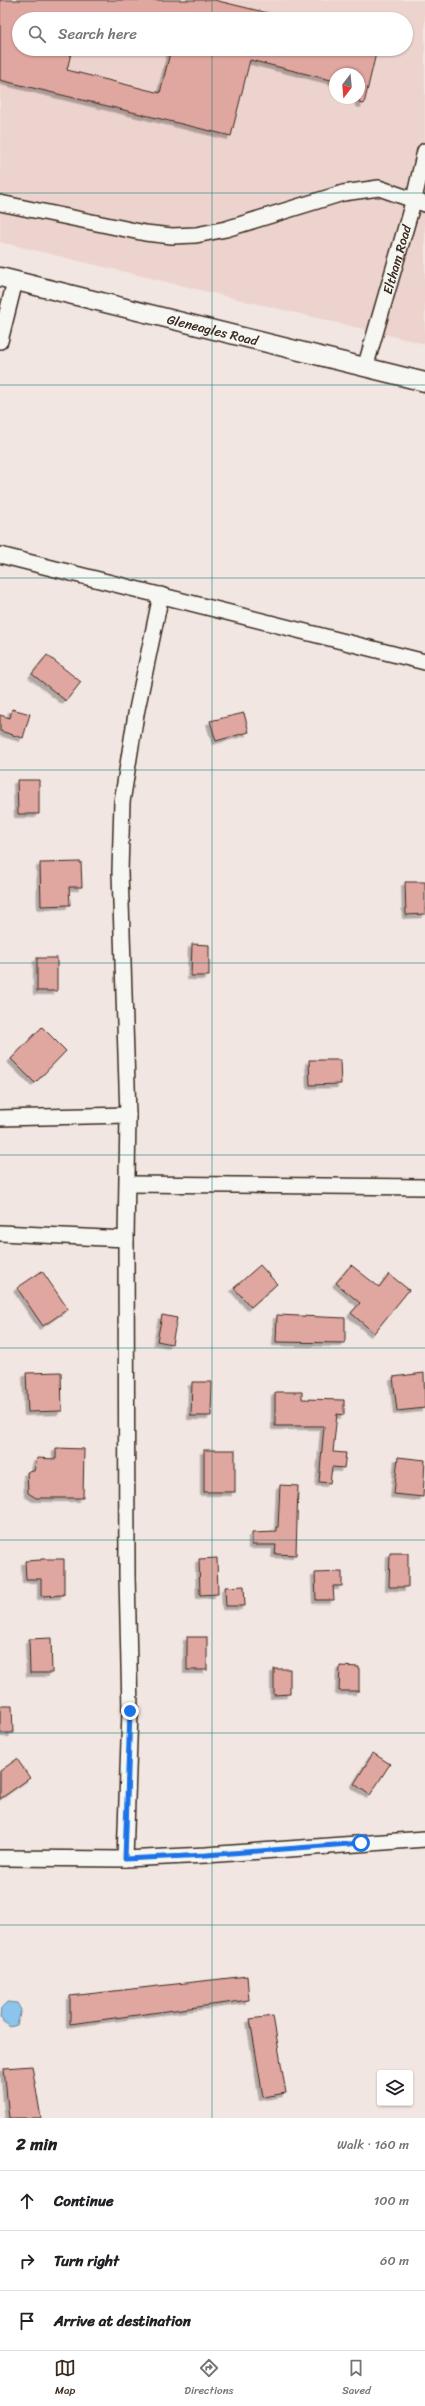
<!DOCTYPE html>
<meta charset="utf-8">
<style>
:root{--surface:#fff;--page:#f2f2f2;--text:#202124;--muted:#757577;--line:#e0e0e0;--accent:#3b2a1e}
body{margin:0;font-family:Sriracha,sans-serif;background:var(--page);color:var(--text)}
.controls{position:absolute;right:12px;bottom:12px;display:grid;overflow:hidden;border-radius:4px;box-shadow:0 1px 3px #0004}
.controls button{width:36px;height:36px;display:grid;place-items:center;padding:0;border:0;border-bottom:1px solid var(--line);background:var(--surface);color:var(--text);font:20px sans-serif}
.compass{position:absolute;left:329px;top:68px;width:36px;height:36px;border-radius:50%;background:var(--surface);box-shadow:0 1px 3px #0004;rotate:196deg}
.stop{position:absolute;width:12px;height:12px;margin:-9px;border:3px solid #1a73e8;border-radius:50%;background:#fff}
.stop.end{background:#1a73e8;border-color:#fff;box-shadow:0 1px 4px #0008}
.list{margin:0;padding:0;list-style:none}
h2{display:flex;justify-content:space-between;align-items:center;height:52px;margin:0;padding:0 16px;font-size:17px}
h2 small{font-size:13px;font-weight:400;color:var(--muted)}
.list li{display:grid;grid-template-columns:26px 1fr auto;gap:12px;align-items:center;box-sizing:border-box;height:60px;padding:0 16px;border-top:1px solid var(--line)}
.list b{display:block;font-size:15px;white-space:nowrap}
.list em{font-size:13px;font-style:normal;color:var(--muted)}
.icon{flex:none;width:22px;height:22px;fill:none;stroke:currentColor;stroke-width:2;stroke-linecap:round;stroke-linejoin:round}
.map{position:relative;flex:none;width:425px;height:2118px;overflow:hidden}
.search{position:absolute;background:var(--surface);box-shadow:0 1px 3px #0004;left:12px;right:12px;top:12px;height:44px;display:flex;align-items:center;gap:10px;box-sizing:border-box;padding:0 14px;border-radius:22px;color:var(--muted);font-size:15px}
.sheet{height:232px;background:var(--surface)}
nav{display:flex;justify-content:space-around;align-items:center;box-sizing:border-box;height:56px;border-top:1px solid var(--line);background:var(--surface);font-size:11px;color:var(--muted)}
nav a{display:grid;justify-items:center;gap:2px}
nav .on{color:var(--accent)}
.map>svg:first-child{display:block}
.built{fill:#edd3ce;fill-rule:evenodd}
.water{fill:#8cc5eb;stroke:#6c8799}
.building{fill:#e0a6a0;stroke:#3b2a1e;filter:url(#shadow)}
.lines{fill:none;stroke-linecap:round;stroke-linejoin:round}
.minor-casing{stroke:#3b2a1e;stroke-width:18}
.tertiary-casing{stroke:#3b2a1e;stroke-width:21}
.minor{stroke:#f6f6f2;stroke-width:15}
.tertiary{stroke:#f6f6f2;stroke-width:18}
.route{stroke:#1a73e8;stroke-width:5}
.grid{fill:none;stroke:#0f766e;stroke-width:1;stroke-opacity:0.55}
.labels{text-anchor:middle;stroke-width:4;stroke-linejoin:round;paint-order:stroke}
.street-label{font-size:13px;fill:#3b2a1e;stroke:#f6f6f2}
</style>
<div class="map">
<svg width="425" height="2118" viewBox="0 0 425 2118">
<defs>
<filter id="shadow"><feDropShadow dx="-3.5" dy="3.5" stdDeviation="0" flood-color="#0004"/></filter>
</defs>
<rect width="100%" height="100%" fill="#f2e6e2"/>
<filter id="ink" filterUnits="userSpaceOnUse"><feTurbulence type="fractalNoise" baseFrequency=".025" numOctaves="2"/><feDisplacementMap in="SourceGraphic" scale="8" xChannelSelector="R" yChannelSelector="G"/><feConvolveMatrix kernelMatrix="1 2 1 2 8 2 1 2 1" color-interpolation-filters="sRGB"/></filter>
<g filter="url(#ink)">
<!-- built -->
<path class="built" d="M0,0H425V344L0,242ZM19,19H406V49H19ZM335,74H359V98H335Z"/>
<!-- water -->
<path class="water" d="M7,2002L17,2003L21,2010L17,2025L10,2027L0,2018L1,2008Z"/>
<!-- building -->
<g class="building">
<path d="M0,0H214L272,14V19H19V49H72L67,70L160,93L171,49H377L364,104L359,103V74H335V81L250,60L231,136L0,80Z"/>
<path d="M47,655L81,682L66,701L32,674Z"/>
<path d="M12,709L30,714L23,738L0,731V715L10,718Z"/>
<path d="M244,713L249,732L216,741L210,721Z"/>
<path d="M17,780H39V814H18Z"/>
<path d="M81,862L82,887H69L70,905L41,906L40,863Z"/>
<path d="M405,882H425V914L406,915Z"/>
<path d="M192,944L209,945V976H191Z"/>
<rect x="37" y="958" width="20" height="33"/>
<path d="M42,1027L66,1051L35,1083L11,1059Z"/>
<path d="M309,1060H340L341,1084L310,1085Z"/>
<path d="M260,1265L277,1284L251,1307L234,1288Z"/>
<path d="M351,1265L379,1287L389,1274L409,1290L374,1333L351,1313L360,1303L336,1283Z"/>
<path d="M42,1271L68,1309L43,1326L17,1288Z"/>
<path d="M162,1315L177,1318L172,1344L157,1341Z"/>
<path d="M277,1315L345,1318V1343L276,1342Z"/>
<path d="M61,1372L62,1411L28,1412L26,1373Z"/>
<path d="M424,1373L425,1408L397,1411L393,1377Z"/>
<path d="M192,1382H212L211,1416H191Z"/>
<path d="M275,1392H302V1399L344,1400V1415L337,1414L333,1452L346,1453L344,1468L332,1467L330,1483L319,1482L324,1426H275Z"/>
<path d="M56,1448L84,1449L83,1498H36L28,1493L27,1472L34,1471L37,1458L56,1459Z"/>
<rect x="204" y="1450" width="31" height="42"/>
<path d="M398,1457L425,1460L423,1497L394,1494Z"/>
<path d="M280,1485L298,1486L296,1555L275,1554L276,1545H252V1533L276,1532V1527H278Z"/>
<path d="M390,1553H408V1587H389Z"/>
<path d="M217,1558L218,1594L200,1595L199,1559Z"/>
<path d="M41,1559H64V1595L41,1596V1579H26L25,1561L41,1560Z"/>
<path d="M342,1572V1586H333L334,1600H316L315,1573Z"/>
<path d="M244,1586L245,1606H226L225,1587Z"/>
<rect x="187" y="1637" width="20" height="33"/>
<path d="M51,1638L52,1673H30L29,1639Z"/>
<path d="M340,1666L359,1667V1691H339Z"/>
<path d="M274,1669H290V1694L274,1695Z"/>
<path d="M0,1706H12L13,1733H0Z"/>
<path d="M373,1753L390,1764L370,1795L354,1784Z"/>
<path d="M17,1759L30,1778L0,1799V1771Z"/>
<path d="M247,1976L249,2000L70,2024V1996Z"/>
<path d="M273,2016L286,2093L263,2097L250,2019Z"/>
<path d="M32,2066L41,2118H9L4,2068Z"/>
</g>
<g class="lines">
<!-- minor casing -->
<g class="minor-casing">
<g id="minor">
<path d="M0,203L145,233L172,236L196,235L226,229L343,193L379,188L425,204"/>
<path d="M0,341L15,281"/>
<path id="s1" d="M365,368L414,199L425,151"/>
<path d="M0,555L425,662"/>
<path d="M0,1118L128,1115"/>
<path d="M128,1184L425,1187"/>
<path d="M0,1233L126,1239"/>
<path d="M0,1858L125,1859L206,1855L425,1839"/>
<path d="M125,1859L130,1711L127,1574L126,1239L128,1115L120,872L122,802L136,714L161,595"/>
</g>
</g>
<!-- tertiary casing -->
<g class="tertiary-casing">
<g id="tertiary">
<path id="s2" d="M0,277L425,382"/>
</g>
</g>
<!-- minor -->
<use href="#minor" class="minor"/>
<!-- tertiary -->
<use href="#tertiary" class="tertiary"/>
</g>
</g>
<g class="lines" filter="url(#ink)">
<!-- route -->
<path class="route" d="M130,1711L125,1859L206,1855L361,1843"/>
</g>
<!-- grid -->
<path class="grid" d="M212,0V19M212,49V2118M0,193H425M0,385H425M0,578H425M0,770H425M0,963H425M0,1155H425M0,1348H425M0,1540H425M0,1733H425M0,1925H425"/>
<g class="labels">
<!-- street labels -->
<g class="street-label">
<text dy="5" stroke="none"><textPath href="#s1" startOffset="113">Eltham Road</textPath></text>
<text dy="5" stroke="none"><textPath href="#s2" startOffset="219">Gleneagles Road</textPath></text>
</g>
</g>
</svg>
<div class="controls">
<button><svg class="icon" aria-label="layers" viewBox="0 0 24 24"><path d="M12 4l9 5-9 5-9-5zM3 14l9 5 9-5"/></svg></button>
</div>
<svg class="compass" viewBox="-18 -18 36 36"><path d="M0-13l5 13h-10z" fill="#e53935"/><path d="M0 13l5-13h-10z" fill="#757577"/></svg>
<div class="stop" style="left:361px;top:1843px"></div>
<div class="stop end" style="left:130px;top:1711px"></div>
<div class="search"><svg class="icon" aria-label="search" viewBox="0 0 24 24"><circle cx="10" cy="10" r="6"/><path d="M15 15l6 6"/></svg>Search here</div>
</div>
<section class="sheet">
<h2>2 min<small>Walk · 160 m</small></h2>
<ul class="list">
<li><svg class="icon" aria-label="ahead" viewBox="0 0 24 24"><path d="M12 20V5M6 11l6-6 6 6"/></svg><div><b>Continue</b></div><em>100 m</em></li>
<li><svg class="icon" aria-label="right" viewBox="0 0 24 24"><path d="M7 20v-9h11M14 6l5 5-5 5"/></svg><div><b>Turn right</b></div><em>60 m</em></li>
<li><svg class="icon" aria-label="arrive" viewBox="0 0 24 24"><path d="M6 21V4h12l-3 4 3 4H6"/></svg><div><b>Arrive at destination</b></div></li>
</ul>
</section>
<nav>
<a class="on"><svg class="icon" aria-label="map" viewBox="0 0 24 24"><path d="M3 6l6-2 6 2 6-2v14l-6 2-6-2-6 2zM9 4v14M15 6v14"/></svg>Map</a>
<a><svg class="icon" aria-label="directions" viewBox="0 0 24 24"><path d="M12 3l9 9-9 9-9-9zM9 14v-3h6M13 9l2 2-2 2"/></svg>Directions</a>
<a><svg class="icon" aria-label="saved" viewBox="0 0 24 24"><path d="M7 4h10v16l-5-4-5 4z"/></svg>Saved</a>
</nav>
